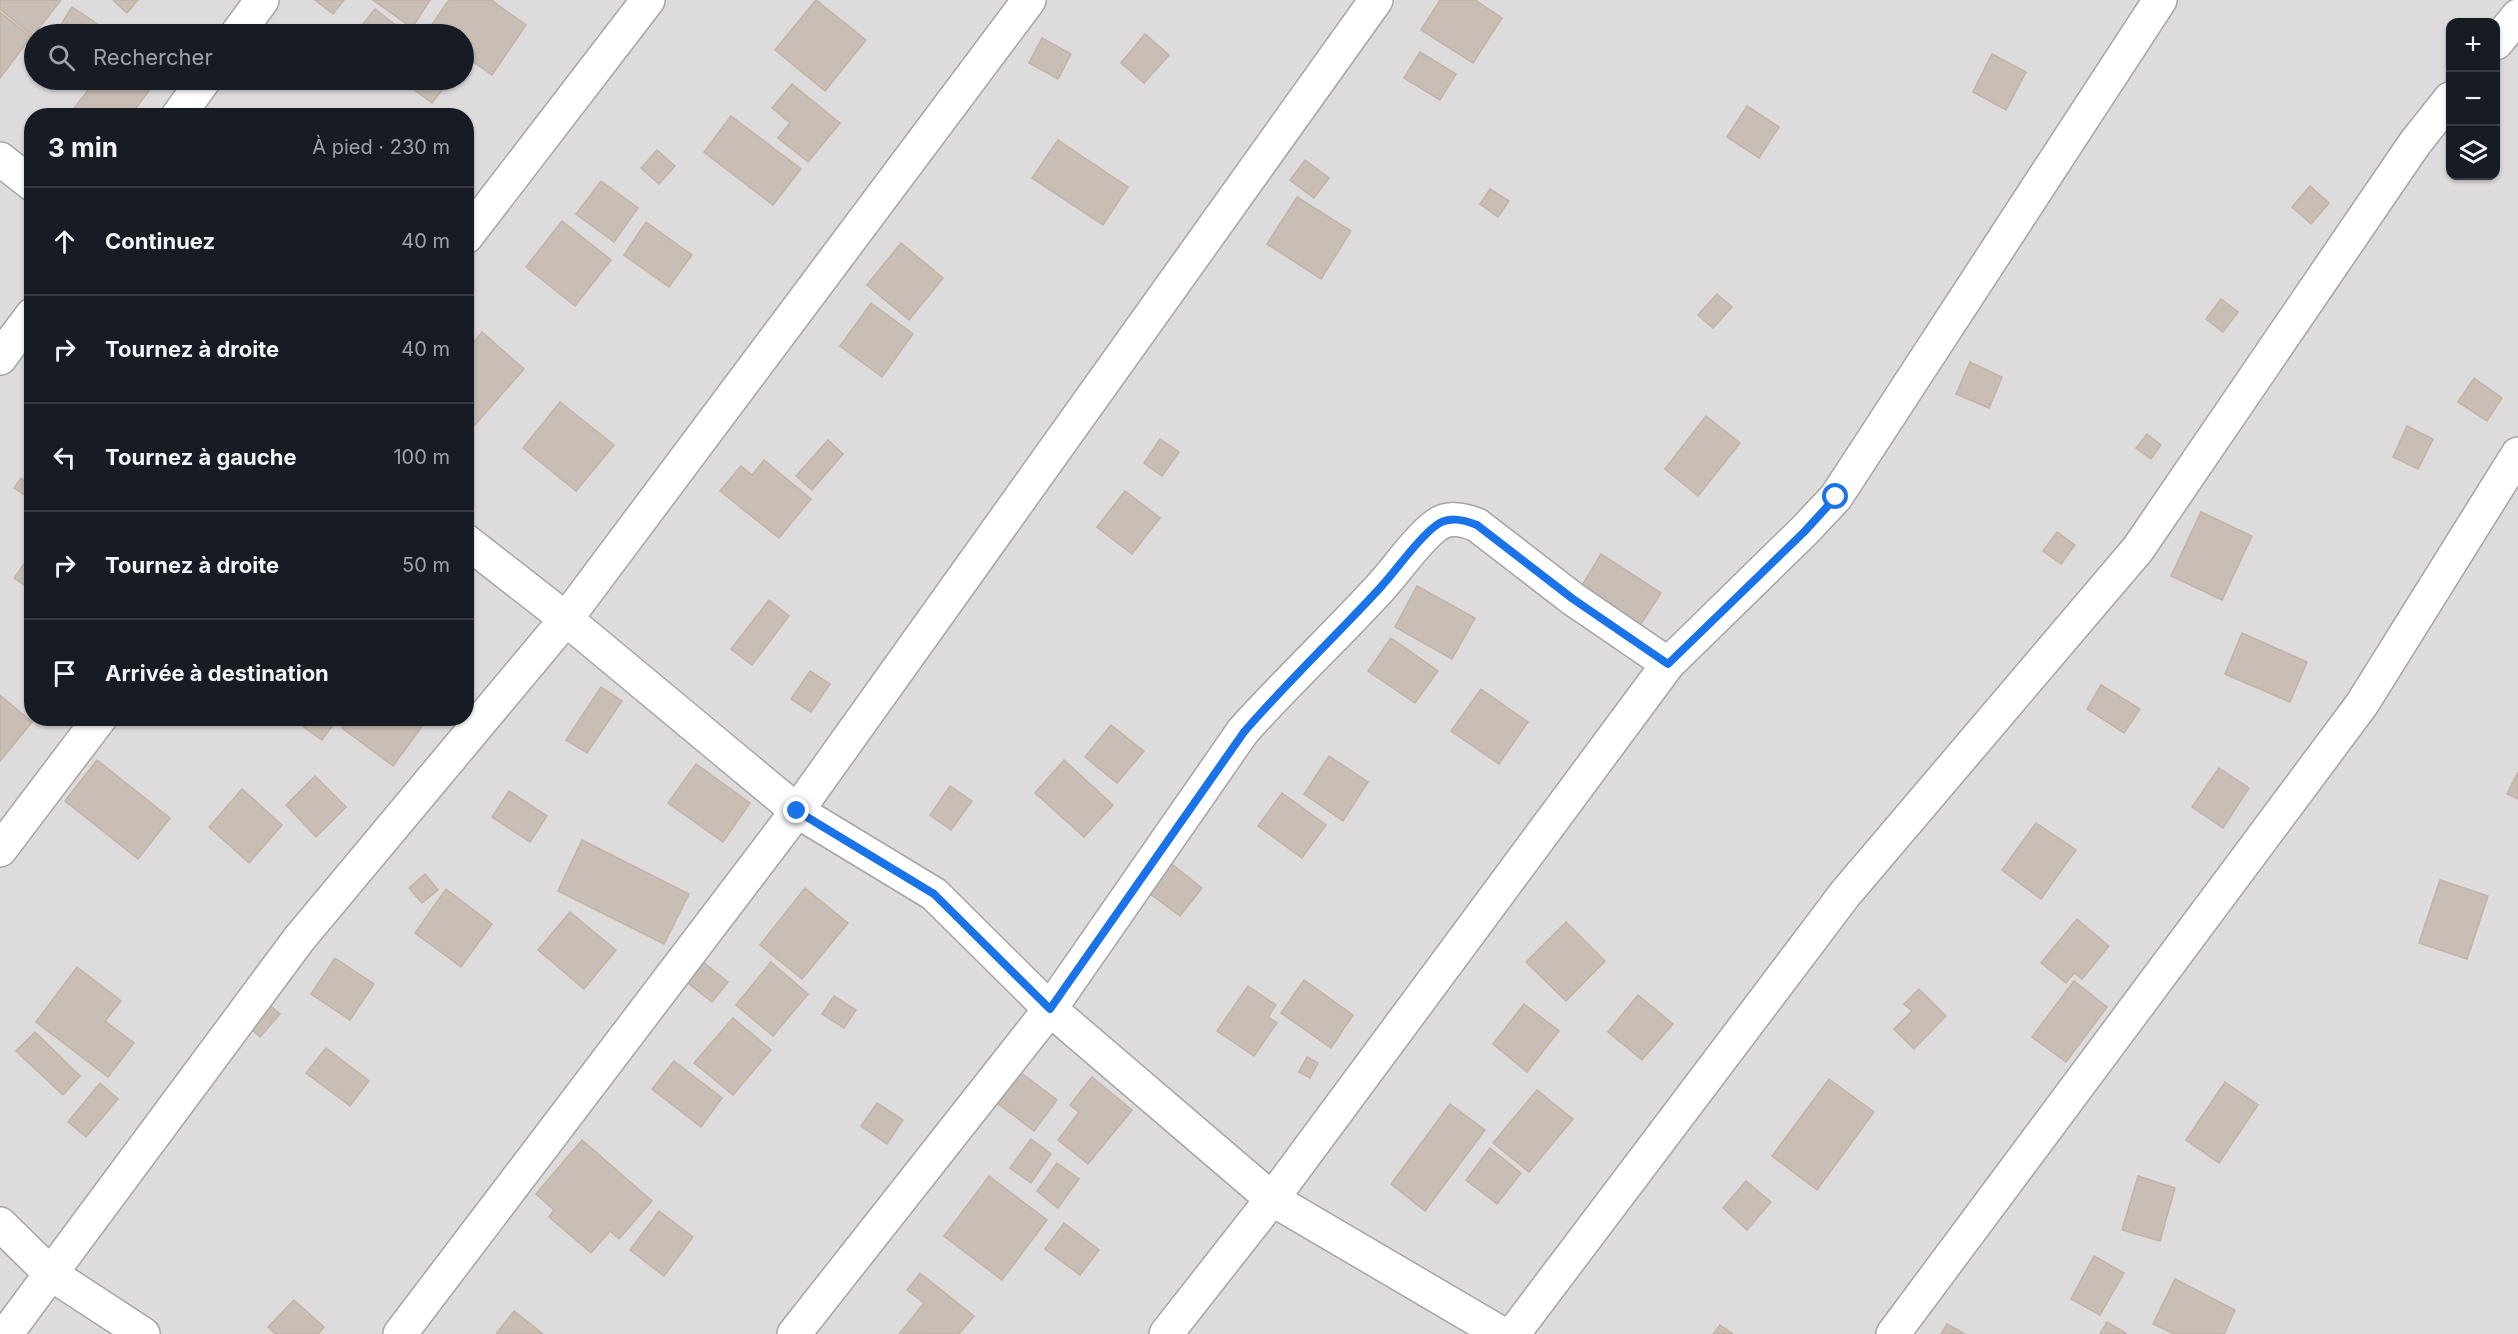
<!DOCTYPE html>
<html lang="fr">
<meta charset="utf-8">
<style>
:root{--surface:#171b24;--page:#242831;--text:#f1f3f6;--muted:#9ea1a6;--line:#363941}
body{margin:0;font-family:Inter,sans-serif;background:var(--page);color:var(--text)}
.controls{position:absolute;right:18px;top:18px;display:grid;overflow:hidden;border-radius:12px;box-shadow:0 2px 4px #0004}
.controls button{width:54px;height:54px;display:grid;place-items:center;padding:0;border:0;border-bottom:2px solid var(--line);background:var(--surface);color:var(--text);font:30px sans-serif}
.stop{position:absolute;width:18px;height:18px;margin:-14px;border:4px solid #1a73e8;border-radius:50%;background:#fff}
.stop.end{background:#1a73e8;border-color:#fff;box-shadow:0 2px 6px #0008}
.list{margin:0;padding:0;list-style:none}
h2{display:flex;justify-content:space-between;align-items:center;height:78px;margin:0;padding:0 24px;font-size:26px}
h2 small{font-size:20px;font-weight:400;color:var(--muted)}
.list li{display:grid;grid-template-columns:39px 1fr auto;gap:18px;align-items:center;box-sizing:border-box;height:108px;padding:0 24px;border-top:2px solid var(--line)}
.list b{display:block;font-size:22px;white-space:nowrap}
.list em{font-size:20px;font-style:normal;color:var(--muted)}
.icon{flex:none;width:33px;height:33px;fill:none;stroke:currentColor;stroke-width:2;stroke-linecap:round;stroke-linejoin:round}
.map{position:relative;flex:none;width:2518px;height:1334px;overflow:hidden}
.search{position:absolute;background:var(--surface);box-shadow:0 2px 4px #0004;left:24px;top:24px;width:450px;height:66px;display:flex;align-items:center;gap:15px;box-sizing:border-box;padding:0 21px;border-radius:33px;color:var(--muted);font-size:22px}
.panel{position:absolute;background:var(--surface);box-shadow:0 2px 4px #0004;left:24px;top:108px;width:450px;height:618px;border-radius:24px}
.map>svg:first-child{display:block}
.residential{fill:#dddbdb;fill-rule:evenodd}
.building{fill:#c9beb6;stroke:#c3b3a4;stroke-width:1.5}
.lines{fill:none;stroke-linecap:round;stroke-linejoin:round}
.minor-casing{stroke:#a5a5a5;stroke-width:36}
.minor{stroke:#fff;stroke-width:33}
.route{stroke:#1a73e8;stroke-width:8}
</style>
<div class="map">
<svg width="2518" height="1334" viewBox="0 0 2518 1334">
<rect width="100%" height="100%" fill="#f0ece4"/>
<!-- residential -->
<path class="residential" d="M0,0H2518V1334H0ZM2450,22H2496V176H2450ZM34,34H464V80H34ZM32,116H466V718H32Z"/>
<!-- building -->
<g class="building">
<path d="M0,0H61L33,36L0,9Z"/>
<path d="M113,0H138L127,13Z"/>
<path d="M315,0H344L333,14Z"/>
<path d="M373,0H430L412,28Z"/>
<path d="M449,0H491L526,25L492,75L464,55V34H435L428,30Z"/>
<path d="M816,0L866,40L825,91L775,50Z"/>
<path d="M1440,0H1475L1502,18L1473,63L1421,30Z"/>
<path d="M72,7L108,31L105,34H66L58,29Z"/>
<path d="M375,9L407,34H355Z"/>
<path d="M0,12L31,37L0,78Z"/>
<path d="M1145,34L1169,55L1144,83L1121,63Z"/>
<path d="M1042,38L1071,54L1058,79L1029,63Z"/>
<path d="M1420,52L1456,74L1440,100L1404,78Z"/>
<path d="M1992,54L2026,72L2006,110L1973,92Z"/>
<path d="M96,80H157L130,116H68Z"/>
<path d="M401,80H450L432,103Z"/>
<path d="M792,84L840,123L808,162L778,138L790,123L772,108Z"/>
<path d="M1747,106L1779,127L1759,158L1727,137Z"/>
<path d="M731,116L801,169L773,205L704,152Z"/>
<path d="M1058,140L1128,187L1103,225L1032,178Z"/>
<path d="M657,150L675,166L659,184L641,168Z"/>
<path d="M1305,160L1329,178L1314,198L1290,180Z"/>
<path d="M601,181L638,208L614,242L576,214Z"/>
<path d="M2310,186L2329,203L2311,224L2292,207Z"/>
<path d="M1490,189L1509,201L1498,217L1480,204Z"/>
<path d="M1297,197L1351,231L1321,279L1267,244Z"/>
<path d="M562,221L611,260L575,306L526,267Z"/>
<path d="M646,222L692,255L669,287L624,255Z"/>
<path d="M901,243L943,278L909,320L867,285Z"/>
<path d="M1717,294L1732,307L1713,328L1698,315Z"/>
<path d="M2221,299L2238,312L2223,332L2206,319Z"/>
<path d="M871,303L913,334L882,377L840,346Z"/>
<path d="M482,332L524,369L466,435V333L475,341Z"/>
<path d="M1970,362L2002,377L1989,408L1956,394Z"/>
<path d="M2474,378L2502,398L2487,421L2458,402Z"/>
<path d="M560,402L614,445L576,491L523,448Z"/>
<path d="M1706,416L1740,443L1698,496L1665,469Z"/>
<path d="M2407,426L2433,439L2418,469L2393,457Z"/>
<path d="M2147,434L2161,445L2151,459L2136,448Z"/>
<path d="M1160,439L1179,452L1162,476L1144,463Z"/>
<path d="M828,440L843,454L812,490L796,476Z"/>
<path d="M764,460L811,499L779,538L720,491L741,466L752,475Z"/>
<path d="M21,478L28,484L32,479V500L14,488Z"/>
<path d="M1125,491L1160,518L1132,554L1097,527Z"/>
<path d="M2201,512L2252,536L2222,600L2171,576Z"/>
<path d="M2057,532L2075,545L2061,564L2043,551Z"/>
<path d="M32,553V590L14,578Z"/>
<path d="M1601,554L1661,593L1637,630L1578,592Z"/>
<path d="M1417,586L1475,618L1452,659L1395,627Z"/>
<path d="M769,600L789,616L752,665L731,649Z"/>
<path d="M2242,633L2307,662L2290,702L2225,674Z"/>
<path d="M1391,638L1438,671L1415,703L1368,671Z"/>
<path d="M810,671L830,684L811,712L791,699Z"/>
<path d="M2101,685L2140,709L2124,733L2087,709Z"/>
<path d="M601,687L622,701L587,753L566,740Z"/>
<path d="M1481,689L1528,722L1499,764L1451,731Z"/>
<path d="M0,695L32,722L0,761Z"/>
<path d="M300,718H338L322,740L297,722Z"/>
<path d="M349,718H414L423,725L393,766L342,728Z"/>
<path d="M1111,725L1144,751L1117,783L1085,757Z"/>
<path d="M1329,756L1368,782L1343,821L1304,794Z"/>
<path d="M97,760L170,818L138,859L65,801Z"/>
<path d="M1064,760L1113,805L1084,837L1035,793Z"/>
<path d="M696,764L750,803L723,842L668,803Z"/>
<path d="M2219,768L2249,788L2223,828L2192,807Z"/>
<path d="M2518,772V799L2507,794Z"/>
<path d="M315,776L346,807L316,837L286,805Z"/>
<path d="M950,786L972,801L951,830L930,815Z"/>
<path d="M242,789L282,825L249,863L209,827Z"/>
<path d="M509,791L547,816L530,842L492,817Z"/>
<path d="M1282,793L1326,825L1302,858L1258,826Z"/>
<path d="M2036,823L2076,850L2041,899L2002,870Z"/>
<path d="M582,840L689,894L664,944L558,891Z"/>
<path d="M1168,861L1202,888L1180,916L1145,890Z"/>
<path d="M425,874L438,890L422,903L409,888Z"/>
<path d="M2440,880L2488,896L2467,959L2419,943Z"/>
<path d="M805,888L848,923L802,979L760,945Z"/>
<path d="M446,889L492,924L461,967L415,933Z"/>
<path d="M570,912L616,950L584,989L538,950Z"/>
<path d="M2077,919L2109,946L2082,979L2074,973L2066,983L2041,963Z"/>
<path d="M1566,922L1605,961L1566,1001L1526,962Z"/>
<path d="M335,958L374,984L350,1020L311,994Z"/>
<path d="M703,962L728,982L712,1002L688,983Z"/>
<path d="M771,962L808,994L773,1036L736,1005Z"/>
<path d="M77,967L121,1001L105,1021L134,1043L108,1077L36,1022Z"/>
<path d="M1304,980L1353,1015L1331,1048L1281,1013Z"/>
<path d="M2074,981L2107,1007L2066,1062L2032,1037Z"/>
<path d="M1248,986L1276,1005L1268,1017L1277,1023L1254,1056L1217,1031Z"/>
<path d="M1919,989L1946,1016L1914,1049L1894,1029L1912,1011L1904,1004Z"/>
<path d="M1638,995L1673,1024L1642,1060L1608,1032Z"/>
<path d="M834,996L856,1010L844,1028L822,1014Z"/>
<path d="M264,1000L280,1014L260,1037L244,1022Z"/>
<path d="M1524,1004L1559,1031L1527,1072L1493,1044Z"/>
<path d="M733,1018L771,1050L733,1095L694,1063Z"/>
<path d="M35,1032L80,1076L63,1095L16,1051Z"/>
<path d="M326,1048L369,1081L350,1106L306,1073Z"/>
<path d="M1307,1057L1318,1063L1310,1078L1299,1072Z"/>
<path d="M674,1061L722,1098L701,1127L652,1089Z"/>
<path d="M1020,1072L1057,1100L1034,1131L997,1103Z"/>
<path d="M1092,1077L1132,1110L1088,1164L1058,1140L1079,1112L1070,1105Z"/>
<path d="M1829,1079L1874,1112L1817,1190L1772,1156Z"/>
<path d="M2225,1082L2258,1105L2219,1163L2186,1140Z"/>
<path d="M100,1083L118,1099L86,1137L68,1122Z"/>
<path d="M1537,1090L1573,1119L1529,1172L1493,1143Z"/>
<path d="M877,1103L903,1120L887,1144L861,1126Z"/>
<path d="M1450,1104L1485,1130L1425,1211L1391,1184Z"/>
<path d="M1031,1139L1051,1154L1031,1183L1010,1168Z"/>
<path d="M582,1140L652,1201L619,1239L610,1231L591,1253L549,1217L554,1210L536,1194Z"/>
<path d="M1490,1148L1521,1173L1497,1204L1466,1180Z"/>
<path d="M1057,1163L1079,1179L1058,1208L1037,1191Z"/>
<path d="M989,1176L1047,1220L1002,1280L944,1236Z"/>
<path d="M2138,1176L2175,1188L2160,1241L2122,1230Z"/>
<path d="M1746,1181L1771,1202L1747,1230L1723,1208Z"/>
<path d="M659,1211L693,1237L664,1276L630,1250Z"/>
<path d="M1064,1223L1099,1250L1080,1275L1045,1249Z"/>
<path d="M2094,1256L2124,1273L2100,1315L2071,1299Z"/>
<path d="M920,1273L974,1316L959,1334L900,1333L924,1303L907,1290Z"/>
<path d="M2175,1279L2235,1310L2224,1334H2174L2153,1324Z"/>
<path d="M294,1300L324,1327L318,1334H275L268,1327Z"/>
<path d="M514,1311L543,1334H496Z"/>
<path d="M2107,1322L2127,1334H2100Z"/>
<path d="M1947,1324L1965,1334H1941Z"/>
<path d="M1720,1325L1733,1334H1713Z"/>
</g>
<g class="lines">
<!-- minor casing -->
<g class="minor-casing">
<g id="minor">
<path d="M237,34L262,0"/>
<path d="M2496,43L2518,16"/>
<path d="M178,116L204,80"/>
<path d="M0,159L32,184"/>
<path d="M466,237L648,0"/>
<path d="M0,358L32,315"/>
<path d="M466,541L566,619L797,811L934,894L1050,1009L1272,1199L1502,1334"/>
<path d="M0,850L100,718"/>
<path d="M0,1224L51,1274L143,1334"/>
<path d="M6,1334L299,939L566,619L1029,0"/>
<path d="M400,1334L797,811L1376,0"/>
<path d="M794,1334L1050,1009L1243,731C1287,682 1335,637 1379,589C1397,570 1414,543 1434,527C1447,516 1462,519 1477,525L1573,599L1668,664"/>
<path d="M1166,1334L1272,1199L1668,664L1805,530L1836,497L2160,0"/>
<path d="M1513,1334L1845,894L2138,549L2415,143L2450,99"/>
<path d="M1893,1334L2362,704L2518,454"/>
</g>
</g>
<!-- minor -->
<use href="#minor" class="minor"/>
</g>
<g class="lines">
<!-- route -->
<path class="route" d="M797,811L934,894L1050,1009L1244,732C1287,682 1335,637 1379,589C1397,570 1414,543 1434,527C1447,516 1462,519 1477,525L1573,599L1668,664L1805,531L1836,497"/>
</g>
</svg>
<div class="controls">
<button>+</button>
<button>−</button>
<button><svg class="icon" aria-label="layers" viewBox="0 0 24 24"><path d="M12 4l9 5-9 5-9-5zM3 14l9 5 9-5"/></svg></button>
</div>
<div class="stop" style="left:1836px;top:497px"></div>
<div class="stop end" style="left:797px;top:811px"></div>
<div class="search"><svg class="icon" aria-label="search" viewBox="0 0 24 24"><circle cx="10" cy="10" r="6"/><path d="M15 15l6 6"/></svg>Rechercher</div>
<section class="panel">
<h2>3 min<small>À pied · 230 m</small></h2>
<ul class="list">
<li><svg class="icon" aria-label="ahead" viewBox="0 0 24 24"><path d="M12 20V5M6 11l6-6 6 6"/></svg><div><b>Continuez</b></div><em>40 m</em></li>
<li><svg class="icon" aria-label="right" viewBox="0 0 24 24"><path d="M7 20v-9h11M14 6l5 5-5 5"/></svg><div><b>Tournez à droite</b></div><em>40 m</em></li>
<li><svg class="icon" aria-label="left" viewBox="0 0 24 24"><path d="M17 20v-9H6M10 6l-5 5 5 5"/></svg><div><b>Tournez à gauche</b></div><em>100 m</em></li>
<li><svg class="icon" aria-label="right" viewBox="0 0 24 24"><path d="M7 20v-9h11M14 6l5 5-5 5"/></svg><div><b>Tournez à droite</b></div><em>50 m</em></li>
<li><svg class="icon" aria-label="arrive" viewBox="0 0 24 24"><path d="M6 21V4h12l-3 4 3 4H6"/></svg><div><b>Arrivée à destination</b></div></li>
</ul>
</section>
</div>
